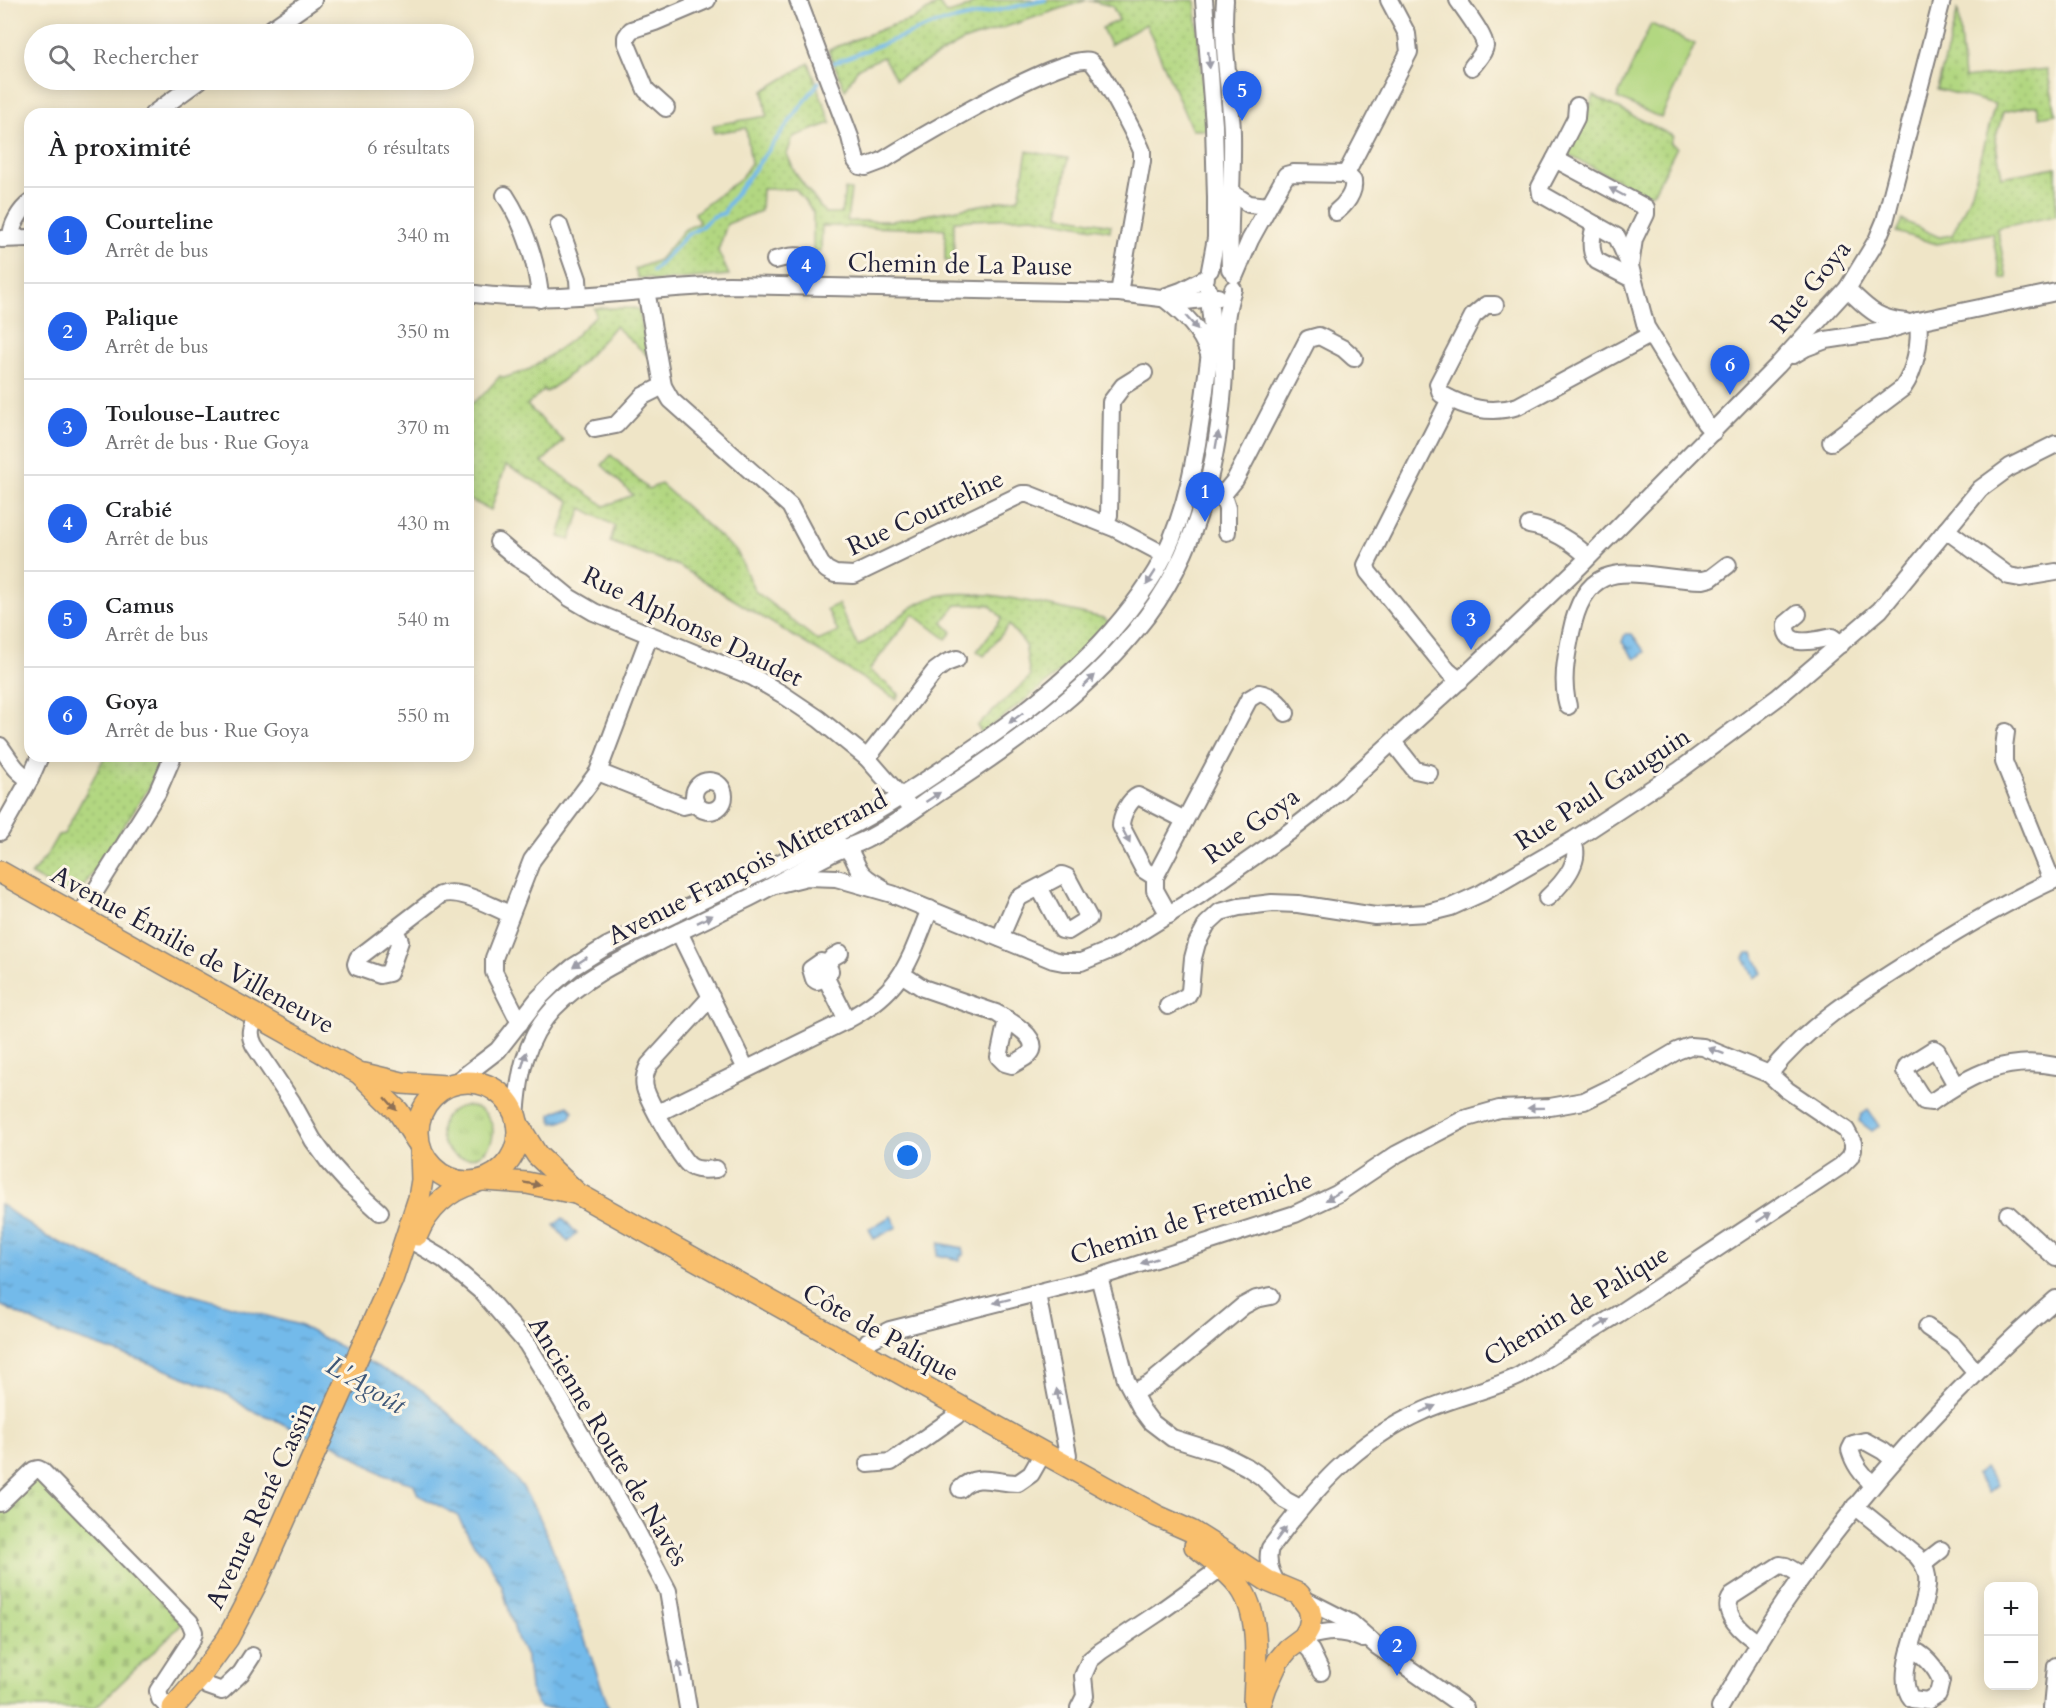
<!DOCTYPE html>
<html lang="fr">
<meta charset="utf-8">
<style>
:root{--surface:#fff;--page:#f2f2f2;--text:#202124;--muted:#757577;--line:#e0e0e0;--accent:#2563eb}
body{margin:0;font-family:Cardo,serif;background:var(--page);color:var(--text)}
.controls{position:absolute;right:18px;bottom:18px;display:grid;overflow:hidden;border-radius:12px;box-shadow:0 3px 15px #0003}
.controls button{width:54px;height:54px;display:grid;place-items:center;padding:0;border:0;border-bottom:2px solid var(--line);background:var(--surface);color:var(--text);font:30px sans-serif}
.you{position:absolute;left:908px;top:1156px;width:21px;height:21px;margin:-15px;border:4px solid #fff;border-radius:50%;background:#1a73e8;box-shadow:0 0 0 9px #1a73e833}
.badge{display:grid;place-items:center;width:39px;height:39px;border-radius:50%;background:var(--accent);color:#fff;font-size:20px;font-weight:700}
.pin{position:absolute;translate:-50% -50px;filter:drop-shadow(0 2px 3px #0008)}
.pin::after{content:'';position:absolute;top:32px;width:21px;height:18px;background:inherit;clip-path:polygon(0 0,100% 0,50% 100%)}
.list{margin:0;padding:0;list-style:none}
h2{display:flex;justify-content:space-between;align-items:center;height:78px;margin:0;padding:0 24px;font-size:26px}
h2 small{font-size:20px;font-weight:400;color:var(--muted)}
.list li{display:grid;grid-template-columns:39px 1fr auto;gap:18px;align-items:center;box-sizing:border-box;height:96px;padding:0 24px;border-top:2px solid var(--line)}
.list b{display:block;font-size:22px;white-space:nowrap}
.list p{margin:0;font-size:20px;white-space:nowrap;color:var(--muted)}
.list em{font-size:20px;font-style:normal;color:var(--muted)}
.icon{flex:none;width:33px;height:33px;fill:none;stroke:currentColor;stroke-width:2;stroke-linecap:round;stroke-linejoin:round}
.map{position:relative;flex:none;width:2056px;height:1708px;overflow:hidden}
.search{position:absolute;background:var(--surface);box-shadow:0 3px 15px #0003;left:24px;top:24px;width:450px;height:66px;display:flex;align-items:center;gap:15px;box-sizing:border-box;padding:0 21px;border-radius:33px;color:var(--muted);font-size:22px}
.panel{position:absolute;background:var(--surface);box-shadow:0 3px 15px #0003;left:24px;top:108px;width:450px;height:654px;border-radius:18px}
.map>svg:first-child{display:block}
.grass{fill:url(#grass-tufts);stroke:#6a7c5e;stroke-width:1.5}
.cemetery{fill:url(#cemetery-stones);stroke:#6a7c5e;stroke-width:1.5}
.park{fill:url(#park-dots);stroke:#6a7c5e;stroke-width:1.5}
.pitch{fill:#b2d781;stroke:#6a7c5e;stroke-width:1.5}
.water{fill:url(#water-ripples);stroke:#4a6e92;stroke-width:1.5}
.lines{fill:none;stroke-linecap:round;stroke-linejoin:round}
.stream{stroke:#73baea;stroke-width:4}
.minor-casing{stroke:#888481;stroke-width:20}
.major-casing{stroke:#888481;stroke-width:24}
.minor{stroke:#fff;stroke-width:16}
.major{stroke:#f9bf6d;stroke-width:21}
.oneway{fill:#9c9ca7}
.oneway2{fill:#8e7054}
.labels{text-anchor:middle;stroke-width:6;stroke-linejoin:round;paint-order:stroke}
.street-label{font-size:26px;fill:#22223b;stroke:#fcf5e5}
.water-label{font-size:27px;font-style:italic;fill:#3e5778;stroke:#fcf5e5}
</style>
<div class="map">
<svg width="2056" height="1708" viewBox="0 0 2056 1708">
<defs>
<pattern id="grass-tufts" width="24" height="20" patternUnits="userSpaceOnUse" patternTransform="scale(1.5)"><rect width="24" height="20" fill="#b2d781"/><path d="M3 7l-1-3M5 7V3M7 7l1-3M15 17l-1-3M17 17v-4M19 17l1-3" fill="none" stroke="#99b870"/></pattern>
<pattern id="cemetery-stones" width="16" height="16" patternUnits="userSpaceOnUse" patternTransform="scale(1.5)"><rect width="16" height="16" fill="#b2d781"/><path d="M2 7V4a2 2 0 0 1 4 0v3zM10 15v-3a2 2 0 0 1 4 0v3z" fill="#99b870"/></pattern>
<pattern id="park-dots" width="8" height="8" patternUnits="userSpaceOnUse" patternTransform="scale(1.5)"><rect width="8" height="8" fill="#b2d781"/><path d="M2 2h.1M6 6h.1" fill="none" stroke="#99b870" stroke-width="1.8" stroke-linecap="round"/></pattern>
<pattern id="water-ripples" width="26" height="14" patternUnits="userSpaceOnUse" patternTransform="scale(1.5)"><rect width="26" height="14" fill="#73baea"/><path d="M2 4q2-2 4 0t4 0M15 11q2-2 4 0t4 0" fill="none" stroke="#5e97bf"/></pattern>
</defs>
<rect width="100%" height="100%" fill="#fcf5e5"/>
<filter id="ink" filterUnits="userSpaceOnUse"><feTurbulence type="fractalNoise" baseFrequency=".0167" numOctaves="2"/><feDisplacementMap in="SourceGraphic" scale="12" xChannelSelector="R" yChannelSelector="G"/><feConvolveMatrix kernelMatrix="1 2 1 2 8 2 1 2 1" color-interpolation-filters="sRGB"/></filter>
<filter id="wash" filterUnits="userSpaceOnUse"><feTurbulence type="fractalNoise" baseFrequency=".008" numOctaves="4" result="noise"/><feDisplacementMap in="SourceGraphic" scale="24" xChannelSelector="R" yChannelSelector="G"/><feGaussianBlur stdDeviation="1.35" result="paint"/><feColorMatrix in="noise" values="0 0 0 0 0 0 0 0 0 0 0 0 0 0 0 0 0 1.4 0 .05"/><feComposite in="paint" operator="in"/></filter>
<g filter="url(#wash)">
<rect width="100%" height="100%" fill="#efe5c7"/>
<!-- grass -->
<circle class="grass" cx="467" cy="1132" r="26"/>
<!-- cemetery -->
<path class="cemetery" d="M38,1474L183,1623L95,1708H0V1512Z"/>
<!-- park -->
<g class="park">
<path d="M978,0H1195L1207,130H1192L1146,24L1110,45L1102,28L1119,20L1112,6L1087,0L963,41L896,79L883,57L858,68L845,90L828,50L890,26L914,19L939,3L946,14L962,10Z"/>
<path d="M1958,9L1964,78L2047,69L2056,114L2040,117L2037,105L2003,112L1995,140L2002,177L2056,167V216L1997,228L2007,278L2001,279L1992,233L1937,244L1896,232L1902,220L1939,237L1952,235L1972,192L1995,104L1937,89Z"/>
<path d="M809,63L831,123L793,137L787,154L795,173L825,213H841L845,189L851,190L847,221H892L1019,198L1027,151L1068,158L1059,215L1111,225L1110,231L1033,217L954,221V261H945V229L822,226L821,251H813V212L796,189H762L761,211L727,224L718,251L729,275L653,281L650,278H638L635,269L659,260L685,229L699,223L695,213L740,179L751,163L746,128L714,133L713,125L767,116L763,91Z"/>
<path d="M1594,96L1673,136L1670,143L1677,147L1654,192L1650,194H1645L1570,156L1567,152Z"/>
<path d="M594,308H635L639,310L648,356L615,326C594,350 574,375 546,392L544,390L527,405L564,441L542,462L605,506L633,495L602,465L611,455L648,489L661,484L737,552L755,591L818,641L838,632L827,609L838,604L858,646C885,633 902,608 931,598C972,583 1060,609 1104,618L1110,623C1069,667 1030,697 982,733L977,726L1030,677L1025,644L1009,625L984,656L977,651L1002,618L990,605H956L942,622L952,632L946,639L913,614L869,670L899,694L896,699L679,566L610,542L615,526L582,508L570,540L559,537L570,501L506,465L491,510L468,499V406L484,394L500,376L504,378L530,369L571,340L596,315Z"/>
<path d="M105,756H162L150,786L82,889L68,895L31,875L46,856L58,835L64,834Z"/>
</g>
<!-- pitch -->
<path class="pitch" d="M1651,24L1695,44L1661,118L1617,98Z"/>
<!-- water -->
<g class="water">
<path d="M1625,634H1632L1645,652L1635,659L1622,642Z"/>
<path d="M1747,953H1753L1763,973L1754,978L1744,958Z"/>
<path d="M568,1106L573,1111L571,1117L561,1122L553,1123L551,1118V1114Z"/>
<path d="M1868,1110L1879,1126L1872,1131L1859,1121L1861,1115Z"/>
<path d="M0,1204L47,1237L157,1285L299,1325L424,1391L484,1446L522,1486L540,1518L557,1559L609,1708H540L530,1689L527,1659L517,1638L502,1586L486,1558L473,1543L457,1515L418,1495L414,1484L384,1475L336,1445L304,1435L272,1418L249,1410L229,1395L149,1363L55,1332L0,1305Z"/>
<path d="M891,1216L897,1227L874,1239L869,1229Z"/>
<path d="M563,1218L577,1234L568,1242L554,1225Z"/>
<path d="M939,1243L962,1248L964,1255L960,1257V1260L937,1255Z"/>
<path d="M1985,1468L1998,1485L1989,1492L1976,1475Z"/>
</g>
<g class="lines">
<!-- stream -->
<g class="stream">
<path d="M833,63L935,24L1045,0"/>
<path d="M653,271L687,235L701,227L712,217L724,213L727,206L819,82"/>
</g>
</g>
</g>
<g filter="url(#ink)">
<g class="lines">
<!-- minor casing -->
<g class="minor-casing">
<g id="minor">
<path d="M798,0L850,137L856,161L860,166L866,167L882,161C910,143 1065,51 1090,61C1099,64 1137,139 1142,151V161L1119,293"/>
<path d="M1204,0L1214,125L1216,198V238L1210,270"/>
<path d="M1225,0C1221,45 1231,90 1232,134C1233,179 1228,224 1230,269"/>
<path d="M1458,0C1464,9 1485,36 1485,46C1484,54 1476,61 1472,67"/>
<path d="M264,34L313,0"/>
<path d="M666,108L646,90L626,42V37L631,30L655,22L707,0"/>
<path d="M153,114L200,80"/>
<path d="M1555,159L1576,118L1577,106"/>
<path d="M1230,192L1249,204L1268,206"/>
<path d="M505,195C524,224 538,264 540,299"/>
<path d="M1336,212C1345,205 1355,193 1353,181L1346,174"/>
<path d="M559,225L578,279L579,296"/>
<path d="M1596,225C1591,235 1589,252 1597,261L1632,279"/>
<path d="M11,238C11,226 20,210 30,203"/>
<path d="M1,239L30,238"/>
<path d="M775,260C786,257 798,254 809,259L811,286"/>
<path d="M1630,266L1634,239L1646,214V208L1555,159L1540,187L1541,194L1617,237L1630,266L1646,327L1705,423L1713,432"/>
<path d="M1235,275L1250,240L1286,175L1293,173L1346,174L1409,52L1407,34L1389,0"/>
<path d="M1847,289C1868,308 1875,319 1906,322"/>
<path d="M646,290L663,386L671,400L790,506L821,564L827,570L835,574L854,575L1022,494H1028L1114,528L1165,555"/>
<path d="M468,293C555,306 642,287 729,285L1119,293L1186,301L1218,297"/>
<path d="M1164,297L1181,291L1206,278"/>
<path d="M1166,300C1185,315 1201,330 1209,354"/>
<path d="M1495,305H1486L1473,316L1438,384L1441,394C1466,408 1490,415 1518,406L1650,335"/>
<path d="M1793,355L1805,348L1826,340L1884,331L1918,321L2056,292"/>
<path d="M1450,399L1366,565L1368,572L1448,671L1460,681"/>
<path d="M595,429L616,425L643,396L663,386"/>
<path d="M1831,442L1903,388C1915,371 1921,341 1918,321"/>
<path d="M1206,489L1222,493L1226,491L1235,480L1308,339L1319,336L1344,349L1354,358"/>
<path d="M1222,493L1227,508V532"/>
<path d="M1105,524L1109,515L1111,402L1123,386L1144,373"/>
<path d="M1529,525C1551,528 1573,542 1588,557"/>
<path d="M1946,530L2009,576L2020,578L2056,572"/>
<path d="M498,542L517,558L531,566L570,598L594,612L753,677L782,694L819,719L867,758L908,805"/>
<path d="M1798,614L1786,624C1784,650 1817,640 1832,637L1841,644"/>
<path d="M1568,706C1561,681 1566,658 1571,633C1588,546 1640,580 1703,580L1711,578L1728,565"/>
<path d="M2006,732L2004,747V762L2052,881"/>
<path d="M1393,742L1415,770L1429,773"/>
<path d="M0,746C9,758 16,773 30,779"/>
<path d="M867,758L935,671L946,663L957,659"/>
<path d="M598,772L683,806L696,803"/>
<circle cx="709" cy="796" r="15"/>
<path d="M0,832L30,779L40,756"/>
<path d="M837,844C857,853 851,859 861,872C866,879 875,883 881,887"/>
<path d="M1155,877L1144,870L1121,826C1121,816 1129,800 1138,796L1185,820"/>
<path d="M775,885L807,877L836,878L892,894L1053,960L1063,962H1081L1115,948L1198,896L1289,832L1321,807L1472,669L1581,565L1777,366L1847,289L1877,240L1885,221L1942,0"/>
<path d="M1547,898C1561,885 1584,861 1572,841"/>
<path d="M1169,915L1155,890V877L1249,699L1259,693C1271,695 1280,703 1286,713"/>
<path d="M79,917L157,793L173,756"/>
<path d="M395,930L400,941L389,973L380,975L357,967L356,964L358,958L440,895C459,887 492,907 510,914"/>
<path d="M679,932L746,1069"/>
<path d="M1000,938L1017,899L1022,896L1062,875L1067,877L1089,918L1068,931L1062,930L1039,887"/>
<path d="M827,964L833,957L840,953"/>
<path d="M903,975L923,988L996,1013C1006,1019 1037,1035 1032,1050C1029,1057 1018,1061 1012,1065L1005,1063L999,1057L1007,1019"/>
<path d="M826,978L817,981L814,979L811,969L821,962L827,964L830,971L826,978L847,1020"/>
<path d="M711,997L649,1065C645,1073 643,1080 645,1088C648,1100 680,1158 689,1165C696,1171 707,1170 716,1169"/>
<path d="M1168,1006L1187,996L1190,991L1193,958L1197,943L1207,924L1220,912L1239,907L1272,903L1298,904L1375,916L1427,913L1451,907L1482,893L1572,841L1680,770L1777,698L1880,610L1980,489L2010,467L2056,444"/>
<path d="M257,1016C251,1027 248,1033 254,1045L292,1102L313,1140L329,1162L347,1182L380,1212"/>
<path d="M520,1023L494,972V958L532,860L598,772L649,637"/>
<path d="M1769,1074C1805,1028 1855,996 1904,965C1953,933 2004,903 2056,879"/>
<path d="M455,1083L498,1050L538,999L554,983L573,967L607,946C690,906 774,868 855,824C898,800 940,771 981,743C1048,697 1113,642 1156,571C1187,518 1197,451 1205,390C1207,371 1211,352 1212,333C1212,318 1209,303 1208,289"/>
<path d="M1956,1085L1937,1051L1934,1049L1907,1066L1905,1071L1924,1101L1932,1102C1971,1074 2007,1056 2056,1066"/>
<path d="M658,1113L847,1020C903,990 908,964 930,909"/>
<path d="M516,1117C519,1076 524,1040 554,1008C585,976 624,959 664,939C692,926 720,912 749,898C775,885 801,869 827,856C839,849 853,846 865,840C892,827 916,808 940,792C1012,745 1081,697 1136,630C1193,562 1216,476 1223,389C1226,354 1221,323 1233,289"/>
<path d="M2008,1214L2056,1258"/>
<path d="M414,1242L443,1259L482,1292L527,1344L561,1400L635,1528L668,1591L688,1708"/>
<path d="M1099,1277L1126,1380L1142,1410L1151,1422L1172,1438L1220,1453L1247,1467L1262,1477L1285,1500L1300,1508"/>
<path d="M1032,1294L1038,1299L1068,1455L1063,1464"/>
<path d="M1927,1327L1953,1345L1976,1372"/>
<path d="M862,1351L868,1341L890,1330L1099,1277L1295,1214L1337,1194L1397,1154L1464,1119L1499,1109L1550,1107L1584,1101L1631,1078L1677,1051L1690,1046L1703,1047L1769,1074L1787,1090L1846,1130L1853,1143V1150L1850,1157L1841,1166L1618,1314L1519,1376C1488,1391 1453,1397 1421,1412C1354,1442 1313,1491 1270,1548C1266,1561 1271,1575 1279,1586"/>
<path d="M1133,1393L1151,1383L1243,1306L1256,1299L1271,1296"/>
<path d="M868,1464L891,1462L956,1416L961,1407"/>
<path d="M1873,1484C1862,1475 1854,1464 1850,1450L1853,1444L1865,1441L1883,1451L1894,1460"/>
<path d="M960,1489C977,1471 998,1484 1018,1483L1031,1474L1043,1453"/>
<path d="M0,1503L34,1470L38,1469L42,1471L190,1622L194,1632L192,1639L158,1691L160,1699L169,1708"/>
<path d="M1855,1506L1917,1556C1922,1562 1926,1568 1927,1576C1931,1607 1890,1674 1912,1699L1927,1701L1938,1694L1941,1681C1937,1669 1923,1652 1910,1649"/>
<path d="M1923,1564L1941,1550"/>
<path d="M1304,1599L1351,1623L1377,1646L1465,1708"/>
<path d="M1304,1637C1328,1631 1339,1629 1363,1639"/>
<path d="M1301,1640L1311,1651L1321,1672"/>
<path d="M1759,1643C1744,1634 1719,1613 1732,1596L1780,1565L1786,1566L1803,1576"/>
<path d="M199,1678L208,1686L222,1691L241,1673L252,1656"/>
<path d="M1079,1708L1085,1696L1083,1676L1090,1660L1101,1651L1158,1613L1221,1568"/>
<path d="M1720,1708C1740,1673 1761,1637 1784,1603C1861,1490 1953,1389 2056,1299"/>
<path d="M2052,1708L2056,1666"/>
</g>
</g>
<!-- major casing -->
<g class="major-casing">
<g id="major">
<path d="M0,872L359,1073L398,1111L417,1141"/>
<path d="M364,1074L402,1083L446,1086"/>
<circle cx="468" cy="1132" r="50"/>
<path d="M517,1123L537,1155L578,1194L1157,1516L1191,1531L1218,1548L1268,1581L1299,1594L1309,1608L1311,1618L1309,1628L1304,1637L1288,1649L1278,1661L1266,1687L1259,1708"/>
<path d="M485,1180L527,1183L575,1193"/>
<path d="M417,1235C427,1210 448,1190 474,1183"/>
<path d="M1195,1546C1210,1558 1229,1572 1240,1587C1262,1617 1255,1668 1254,1702"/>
<path d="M173,1708L199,1678L228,1638L255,1586L311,1461L392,1280L419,1198L422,1180L421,1152"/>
</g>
</g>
<!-- minor -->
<use href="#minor" class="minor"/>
<!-- major -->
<use href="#major" class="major"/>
</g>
<!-- one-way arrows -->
<defs><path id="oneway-solid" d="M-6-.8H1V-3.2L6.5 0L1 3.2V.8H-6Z" transform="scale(1.5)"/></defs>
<g class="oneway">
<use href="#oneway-solid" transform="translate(1209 60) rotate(85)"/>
<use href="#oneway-solid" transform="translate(1617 192) rotate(-152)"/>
<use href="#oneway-solid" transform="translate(1192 323) rotate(48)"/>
<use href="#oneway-solid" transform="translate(1217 440) rotate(-80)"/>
<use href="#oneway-solid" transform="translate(1151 578) rotate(123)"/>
<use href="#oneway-solid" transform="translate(1089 681) rotate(-44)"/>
<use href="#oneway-solid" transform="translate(1016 718) rotate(143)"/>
<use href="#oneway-solid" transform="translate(933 797) rotate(-33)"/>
<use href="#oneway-solid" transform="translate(1126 836) rotate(63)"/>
<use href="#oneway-solid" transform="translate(705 919) rotate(-26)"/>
<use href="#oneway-solid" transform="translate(580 962) rotate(146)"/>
<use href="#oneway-solid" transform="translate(1716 1051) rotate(-160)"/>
<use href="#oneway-solid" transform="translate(524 1060) rotate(-74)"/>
<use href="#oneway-solid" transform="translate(1536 1108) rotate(179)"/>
<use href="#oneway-solid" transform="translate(1333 1196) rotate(150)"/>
<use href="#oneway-solid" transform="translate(1764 1217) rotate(-34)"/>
<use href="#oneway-solid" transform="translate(1149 1261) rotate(163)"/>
<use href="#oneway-solid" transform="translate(1002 1301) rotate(166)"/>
<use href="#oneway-solid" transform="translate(1602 1324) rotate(-32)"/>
<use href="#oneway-solid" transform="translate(1058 1397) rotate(-100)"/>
<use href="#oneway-solid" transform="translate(1428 1409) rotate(-23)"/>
<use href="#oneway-solid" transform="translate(1281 1534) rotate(-53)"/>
<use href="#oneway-solid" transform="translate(680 1669) rotate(-100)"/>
</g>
<g class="oneway2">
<use href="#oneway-solid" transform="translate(391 1104) rotate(49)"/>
<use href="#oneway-solid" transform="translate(532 1184) rotate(10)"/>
</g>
</g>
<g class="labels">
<!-- street labels -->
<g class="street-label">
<text transform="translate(960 264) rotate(1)" y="9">Chemin de La Pause</text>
<text transform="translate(1810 286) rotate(-51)" y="9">Rue Goya</text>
<text transform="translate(925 512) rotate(-25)" y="9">Rue Courteline</text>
<text transform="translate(693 626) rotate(26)" y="9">Rue Alphonse Daudet</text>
<text transform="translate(1602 788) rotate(-33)" y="9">Rue Paul Gauguin</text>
<text transform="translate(1251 825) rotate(-36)" y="9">Rue Goya</text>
<text transform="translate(747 867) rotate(-27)" y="9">Avenue François Mitterrand</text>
<text transform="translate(193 949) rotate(29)" y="9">Avenue Émilie de Villeneuve</text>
<text transform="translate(1191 1217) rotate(-18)" y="9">Chemin de Fretemiche</text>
<text transform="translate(1576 1305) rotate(-31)" y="9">Chemin de Palique</text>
<text transform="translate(881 1332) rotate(29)" y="9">Côte de Palique</text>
<text transform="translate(609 1441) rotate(59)" y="9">Ancienne Route de Navès</text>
<text transform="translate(260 1505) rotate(-65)" y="9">Avenue René Cassin</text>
</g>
<!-- water labels -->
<g class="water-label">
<text transform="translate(366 1385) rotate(31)" y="9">L'Agoût</text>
</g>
</g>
</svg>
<div class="controls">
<button>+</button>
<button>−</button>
</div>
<div class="you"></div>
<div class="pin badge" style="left:1205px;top:522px">1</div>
<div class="pin badge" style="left:1397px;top:1676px">2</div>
<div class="pin badge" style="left:1471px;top:650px">3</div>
<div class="pin badge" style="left:806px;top:296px">4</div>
<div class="pin badge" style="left:1242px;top:121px">5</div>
<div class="pin badge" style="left:1730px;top:395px">6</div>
<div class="search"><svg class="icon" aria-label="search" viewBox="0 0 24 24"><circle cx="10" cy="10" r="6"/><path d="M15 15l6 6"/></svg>Rechercher</div>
<section class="panel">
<h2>À proximité<small>6 résultats</small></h2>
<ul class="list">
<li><span class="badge">1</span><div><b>Courteline</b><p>Arrêt de bus</p></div><em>340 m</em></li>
<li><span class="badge">2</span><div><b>Palique</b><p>Arrêt de bus</p></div><em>350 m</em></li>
<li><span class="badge">3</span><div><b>Toulouse-Lautrec</b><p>Arrêt de bus · Rue Goya</p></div><em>370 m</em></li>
<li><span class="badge">4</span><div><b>Crabié</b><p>Arrêt de bus</p></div><em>430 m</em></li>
<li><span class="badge">5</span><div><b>Camus</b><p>Arrêt de bus</p></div><em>540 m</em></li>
<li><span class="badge">6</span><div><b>Goya</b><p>Arrêt de bus · Rue Goya</p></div><em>550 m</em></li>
</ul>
</section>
</div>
